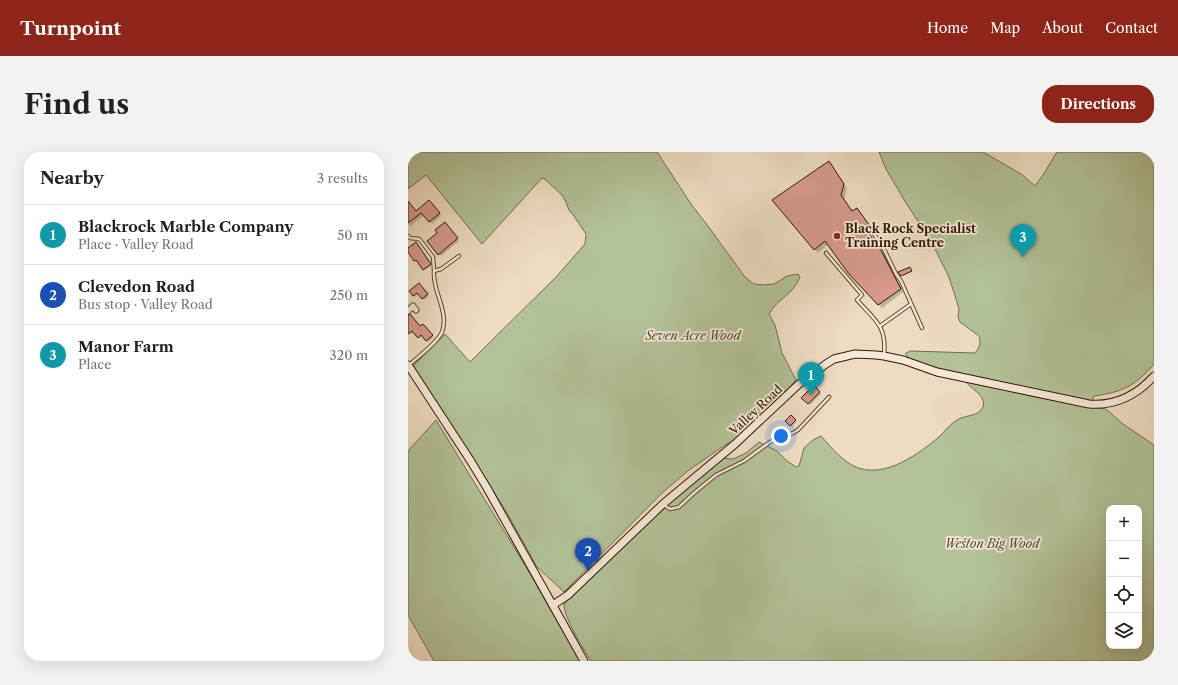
<!DOCTYPE html>
<meta charset="utf-8">
<style>
:root{--surface:#fff;--page:#f2f2f2;--text:#222;--muted:#767676;--line:#e0e0e0;--accent:#8f2418}
body{margin:0;font-family:"Libre Caslon Text",serif;background:var(--page);color:var(--text)}
.controls{position:absolute;right:12px;bottom:12px;display:grid;overflow:hidden;border-radius:8px;box-shadow:0 4px 16px #0002}
.controls button{width:36px;height:36px;display:grid;place-items:center;padding:0;border:0;border-bottom:1px solid var(--line);background:var(--surface);color:var(--text);font:20px sans-serif}
.you{position:absolute;left:373px;top:284px;width:14px;height:14px;margin:-10px;border:3px solid #fff;border-radius:50%;background:#1a73e8;box-shadow:0 0 0 6px #1a73e833}
.badge{display:grid;place-items:center;width:26px;height:26px;border-radius:50%;background:var(--accent);color:#fff;font-size:13px;font-weight:700}
.pin{position:absolute;translate:-50% -33px;filter:drop-shadow(0 1px 2px #0008)}
.pin::after{content:'';position:absolute;top:21px;width:14px;height:12px;background:inherit;clip-path:polygon(0 0,100% 0,50% 100%)}
.list{margin:0;padding:0;list-style:none}
h2{display:flex;justify-content:space-between;align-items:center;height:52px;margin:0;padding:0 16px;font-size:17px}
h2 small{font-size:13px;font-weight:400;color:var(--muted)}
.list li{display:grid;grid-template-columns:26px 1fr auto;gap:12px;align-items:center;box-sizing:border-box;height:60px;padding:0 16px;border-top:1px solid var(--line)}
.list b{display:block;font-size:15px;white-space:nowrap}
.list p{margin:0;font-size:13px;white-space:nowrap;color:var(--muted)}
.list em{font-size:13px;font-style:normal;color:var(--muted)}
.icon{flex:none;width:22px;height:22px;fill:none;stroke:currentColor;stroke-width:2;stroke-linecap:round;stroke-linejoin:round}
.map{position:relative;flex:none;width:746px;height:509px;overflow:hidden;border-radius:16px}
header{display:flex;align-items:center;gap:24px;box-sizing:border-box;height:56px;padding:0 20px;background:var(--accent);color:#fff}
header strong{font-size:19px}
nav{display:flex;gap:22px;margin-inline-start:auto;font-size:14px}
.intro{display:flex;align-items:center;justify-content:space-between;box-sizing:border-box;height:96px;padding:0 24px}
h1{margin:0;font-size:28px}
.button{padding:10px 18px;border-radius:16px;background:var(--accent);color:#fff;font-size:14px;font-weight:700}
main{display:flex;gap:24px;padding:0 24px}
aside{flex:1;background:var(--surface);border-radius:16px;box-shadow:0 4px 16px #0002}
.map>svg:first-child{display:block}
.green{fill:#b3c298;stroke:#726c4d;fill-rule:evenodd}
.shadow{fill:#0003}
.building{fill:#d79a8c;stroke:#321502}
.lines{fill:none;stroke-linecap:round;stroke-linejoin:round}
.lane-casing{stroke:#614732;stroke-width:4.5}
.street-casing{stroke:#614732;stroke-width:7}
.secondary-casing{stroke:#321502;stroke-width:9}
.lane{stroke:#f4e8d7;stroke-width:2.5}
.street{stroke:#f4e8d7;stroke-width:5}
.secondary{stroke:#f4e8d7;stroke-width:7}
.poi-dot{fill:#8f2418;stroke:#f4e8d7;stroke-width:1.5}
.labels{text-anchor:middle;stroke-width:3.5;stroke-linejoin:round;paint-order:stroke}
.poi-label{font-size:12px;font-weight:bold;fill:#321502;stroke:#f4e8d7;text-anchor:start}
.park-label{font-size:12px;font-style:italic;fill:#59492f;stroke:#f4e8d7}
.street-label{font-size:12px;fill:#321502;stroke:#f4e8d7}
</style>
<header>
<strong>Turnpoint</strong>
<nav><a>Home</a><a>Map</a><a>About</a><a>Contact</a></nav>
</header>
<div class="intro"><h1>Find us</h1><a class="button">Directions</a></div>
<main>
<aside>
<h2>Nearby<small>3 results</small></h2>
<ul class="list">
<li><span class="badge" style="background:#0f9aa8">1</span><div><b>Blackrock Marble Company</b><p>Place · Valley Road</p></div><em>50 m</em></li>
<li><span class="badge" style="background:#1a4fb4">2</span><div><b>Clevedon Road</b><p>Bus stop · Valley Road</p></div><em>250 m</em></li>
<li><span class="badge" style="background:#0f9aa8">3</span><div><b>Manor Farm</b><p>Place</p></div><em>320 m</em></li>
</ul>
</aside>
<div class="map">
<svg width="746" height="509" viewBox="0 0 746 509">
<rect width="100%" height="100%" fill="#eedcc2"/>
<filter id="stains"><feTurbulence type="fractalNoise" baseFrequency=".005" numOctaves="4"/><feColorMatrix values="0 0 0 0 .2 0 0 0 0 .09 0 0 0 0 .02 0 0 0 .5 -.17"/></filter>
<radialGradient id="worn" r=".72"><stop offset=".6" stop-color="#630" stop-opacity="0"/><stop offset="1" stop-color="#630" stop-opacity=".3"/></radialGradient>
<!-- green -->
<g class="green">
<path d="M0,0H249L283,52L300,74L337,125L346,132L356,133L366,132L379,124L390,122L392,125C385,143 370,146 361,162L367,173L374,201L388,228L354,268L327,292L320,291L281,318L255,340L156,440L129,415L99,361L71,316L6,217V213L37,182L62,210L149,124L177,92L178,82L166,64L161,58L158,50L154,43L138,28L134,26L74,92L18,23L0,37Z"/>
<path d="M471,0H575L613,22L627,34L635,23L649,0H746V212C727,234 715,240 686,244L684,249L530,217L502,207L497,202L502,199L567,201C572,195 573,191 571,184L552,170L550,165L551,157L548,147L541,125L523,89L498,51L478,17Z"/>
<path d="M557,229L628,245L680,255L698,257L715,272L746,293V509H183C176,498 155,464 156,452L236,375L255,352L310,306L325,307L338,301L351,290L369,299L379,309L388,315L391,314L396,296L405,288L413,284C421,293 429,303 439,310C469,332 507,305 531,285C537,279 542,272 549,268C556,263 571,265 575,255C579,244 562,236 557,229ZM701,356H731V494H701Z"/>
<path d="M28,268L123,423L172,509H26L0,463V299Z"/>
</g>
<!-- shadow -->
<g class="shadow">
<path d="M421,10L439,36L436,47L445,60L452,61L466,80L462,83L477,104L495,140L474,156L441,121L420,92L410,101L365,48Z"/>
<path d="M0,51L8,60L24,51L33,64L24,72L16,63L1,75Z"/>
<path d="M39,73L51,89L33,104L31,102Z"/>
<path d="M9,93L23,114L17,118L10,108L8,110L7,108L0,98V97Z"/>
<path d="M11,132L21,144L16,148L11,141L7,145L2,140Z"/>
<path d="M0,165L12,175L15,173L26,185L20,190L15,184L12,186L6,180L3,182L0,179Z"/>
<path d="M406,235L413,242L402,253L395,246Z"/>
<path d="M383,265L388,270L384,275L378,269Z"/>
</g>
<!-- building -->
<g class="building">
<path d="M421,9L436,32L433,43L444,59L449,56L464,77L460,80L474,100L493,137L470,153L440,121L417,89L406,98L364,48Z"/>
<path d="M21,48L32,61L21,70L13,61L0,71V49L8,59Z"/>
<path d="M37,70L50,86L30,103L19,89L29,81L27,78Z"/>
<path d="M8,90L23,112L15,118L8,108L6,109L0,100V96Z"/>
<path d="M502,115L504,119L493,124L490,120Z"/>
<path d="M11,131L20,142L14,147L9,141L5,144L1,139Z"/>
<path d="M2,162L12,174L15,172L25,183L18,189L13,183L10,186L4,179L0,182V163Z"/>
<path d="M406,233L412,240L400,252L393,246Z"/>
<path d="M383,263L388,268L382,274L377,269Z"/>
</g>
<g class="lines">
<!-- lane casing -->
<g class="lane-casing">
<g id="lane">
<path d="M466,82L475,95L488,122L493,129L514,176"/>
<path d="M0,84L2,86L11,87L13,89L25,105L26,118"/>
<path d="M418,101L454,143L449,148C467,168 479,174 476,203"/>
<path d="M472,174L503,152"/>
<path d="M1,213C9,206 31,189 34,180C38,170 35,159 32,149C29,140 25,129 26,119L33,117L51,104"/>
<path d="M256,353L262,357L271,355L286,341L308,323L336,309L362,290L385,281L390,278L421,245"/>
</g>
</g>
<!-- street casing -->
<g class="street-casing">
<path id="street" d="M0,159L5,154L8,158"/>
</g>
<!-- secondary casing -->
<g class="secondary-casing">
<g id="secondary">
<path d="M0,213L62,308L79,336L176,509"/>
<path d="M145,453L160,443L255,352L327,292L391,232L418,212L426,207L447,202L468,203L476,204L495,208L529,220L681,252C707,254 729,243 746,224"/>
</g>
</g>
<!-- lane -->
<use href="#lane" class="lane"/>
<!-- street -->
<use href="#street" class="street"/>
<!-- secondary -->
<use href="#secondary" class="secondary"/>
</g>
<!-- markers -->
<circle class="poi-dot" cx="429" cy="84" r="4"/>
<g class="labels">
<!-- poi labels -->
<g class="poi-label">
<text x="437" y="81">Black Rock Specialist<tspan x="437" dy="14">Training Centre</tspan></text>
</g>
<!-- park labels -->
<g class="park-label">
<text x="285" y="188">Seven Acre Wood</text>
<text x="584" y="396">Weston Big Wood</text>
</g>
<!-- street labels -->
<g class="street-label">
<text transform="translate(348 258) rotate(-43)" y="4">Valley Road</text>
</g>
</g>
<rect width="100%" height="100%" filter="url(#stains)"/>
<rect width="100%" height="100%" fill="url(#worn)"/>
</svg>
<div class="controls">
<button>+</button>
<button>−</button>
<button><svg class="icon" aria-label="locate" viewBox="0 0 24 24"><circle cx="12" cy="12" r="6"/><path d="M12 2v4M12 18v4M2 12h4M18 12h4"/></svg></button>
<button><svg class="icon" aria-label="layers" viewBox="0 0 24 24"><path d="M12 4l9 5-9 5-9-5zM3 14l9 5 9-5"/></svg></button>
</div>
<div class="you"></div>
<div class="pin badge" style="left:403px;top:243px;background:#0f9aa8">1</div>
<div class="pin badge" style="left:180px;top:419px;background:#1a4fb4">2</div>
<div class="pin badge" style="left:615px;top:105px;background:#0f9aa8">3</div>
</div>
</main>
